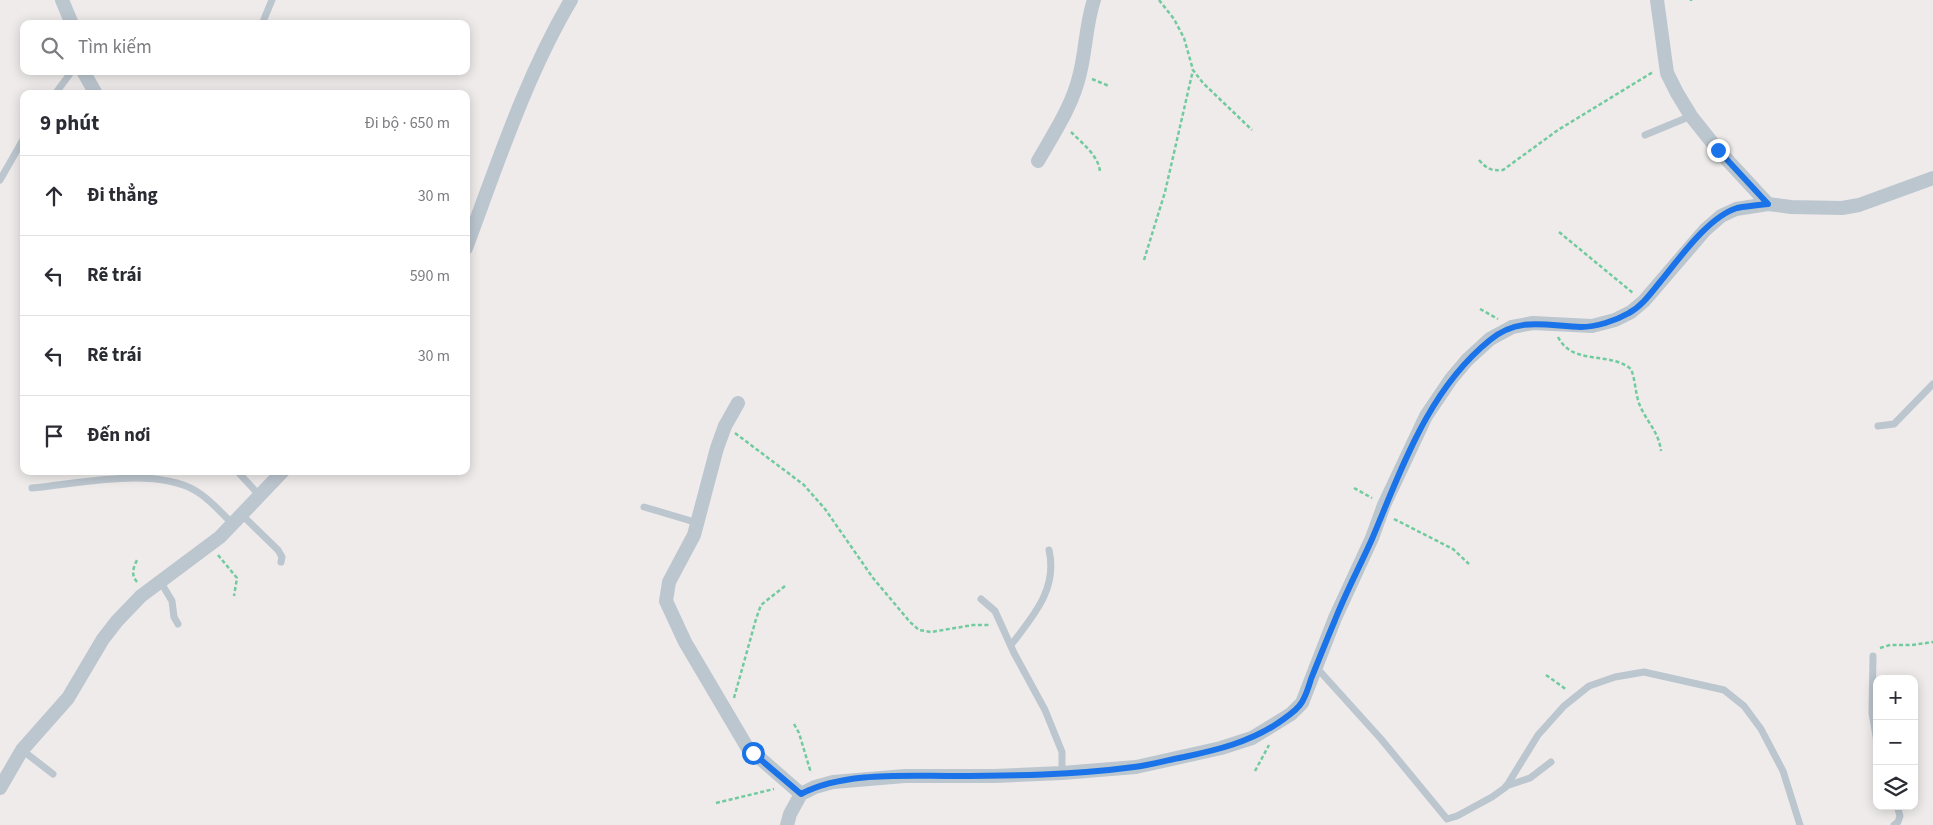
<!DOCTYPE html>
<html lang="vi">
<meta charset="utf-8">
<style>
:root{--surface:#fff;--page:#f7f7f7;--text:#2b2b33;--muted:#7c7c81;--line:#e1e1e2}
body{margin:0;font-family:"Source Sans 3",sans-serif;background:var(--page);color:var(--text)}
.controls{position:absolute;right:15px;bottom:15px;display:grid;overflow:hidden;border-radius:10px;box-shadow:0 2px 12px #0003}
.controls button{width:45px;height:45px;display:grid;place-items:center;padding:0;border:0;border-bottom:1px solid var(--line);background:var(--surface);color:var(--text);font:25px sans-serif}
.stop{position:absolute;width:15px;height:15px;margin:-11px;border:4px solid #1a73e8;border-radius:50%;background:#fff}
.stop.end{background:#1a73e8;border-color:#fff;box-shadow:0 1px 5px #0008}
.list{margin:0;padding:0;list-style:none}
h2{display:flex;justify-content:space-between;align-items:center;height:65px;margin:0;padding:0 20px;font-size:21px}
h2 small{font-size:16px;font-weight:400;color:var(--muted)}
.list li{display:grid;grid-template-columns:32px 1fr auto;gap:15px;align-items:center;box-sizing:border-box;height:80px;padding:0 20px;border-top:1px solid var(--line)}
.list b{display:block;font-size:19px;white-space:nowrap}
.list em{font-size:16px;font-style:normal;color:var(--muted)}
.icon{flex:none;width:28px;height:28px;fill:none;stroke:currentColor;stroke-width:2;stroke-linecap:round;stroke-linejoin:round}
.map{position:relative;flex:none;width:1933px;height:825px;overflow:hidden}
.search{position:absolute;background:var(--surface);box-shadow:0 2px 12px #0003;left:20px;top:20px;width:450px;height:55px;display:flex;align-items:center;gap:12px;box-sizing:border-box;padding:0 18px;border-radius:10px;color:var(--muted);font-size:19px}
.panel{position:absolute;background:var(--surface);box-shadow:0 2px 12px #0003;left:20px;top:90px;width:450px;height:385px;border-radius:10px}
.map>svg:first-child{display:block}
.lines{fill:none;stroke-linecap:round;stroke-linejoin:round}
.path{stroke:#71cb9e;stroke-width:2.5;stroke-dasharray:4 2.5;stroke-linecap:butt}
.lane{stroke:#bcc6ce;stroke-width:7}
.street{stroke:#bcc6ce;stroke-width:14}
.route{stroke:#1a73e8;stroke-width:6}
</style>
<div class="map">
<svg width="1933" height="825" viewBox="0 0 1933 825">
<rect width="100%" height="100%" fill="#efebeb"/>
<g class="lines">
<!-- path -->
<g class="path">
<path d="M1159,0L1174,19L1184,38L1193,70L1203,83L1252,130"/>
<path d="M1691,0V1"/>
<path d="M1092,79L1109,86"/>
<path d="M1071,132C1082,143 1099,156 1100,172"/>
<path d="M1479,160C1487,169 1491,171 1503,170L1558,130L1653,72"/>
<path d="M1559,232L1633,293"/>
<path d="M1144,260L1165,192L1193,70"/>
<path d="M1480,309L1498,319"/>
<path d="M1558,337C1573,366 1609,351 1631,369C1636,381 1635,396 1641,408C1648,423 1659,433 1661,451"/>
<path d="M735,433L804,485L825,509L873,578L910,622L919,630L931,632L973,625H991"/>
<path d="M1354,488L1372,498"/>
<path d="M1394,519L1453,549L1469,564"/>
<path d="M218,555L237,578L234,596"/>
<path d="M137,582C130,574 134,566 138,558"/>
<path d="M1880,648L1890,645H1912L1933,642"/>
<path d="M1546,675L1567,690"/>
<path d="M734,698L756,619L761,605L785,586"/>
<path d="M794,724L799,733L811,773"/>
<path d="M1255,771L1269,745"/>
<path d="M716,803L774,789"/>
</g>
<!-- lane -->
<g class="lane">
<path d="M262,24L272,0"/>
<path d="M55,94L72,71"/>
<path d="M1645,135L1691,116"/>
<path d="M0,180L24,138"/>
<path d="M1878,426L1894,424L1933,384"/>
<path d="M237,471L260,496"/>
<path d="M32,488C78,484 155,466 196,491C210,499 221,513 233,524"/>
<path d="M644,507L698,523"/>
<path d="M242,515L278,550L282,557L281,562"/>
<path d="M160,581L172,601L174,617L178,624"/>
<path d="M981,599L995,611L1014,653L1045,710L1062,752V773"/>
<path d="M1011,645C1033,616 1058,589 1049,550"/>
<path d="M1873,656L1872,713L1877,742"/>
<path d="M1316,667L1381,739L1447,819L1457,816L1492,797L1506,787L1538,735L1564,706L1589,686L1615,677L1644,672L1724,690L1744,706L1761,729L1783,771L1800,825"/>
<path d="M22,750L53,774"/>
<path d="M1506,786L1530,778L1551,762"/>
<path d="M1894,825L1898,822L1900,816L1897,806"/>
</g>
<!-- street -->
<g class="street">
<path d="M62,0L72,24"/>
<path d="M1657,0L1667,73L1677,93L1691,116L1718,150L1768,204"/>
<path d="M83,71L96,94"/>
<path d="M1038,161C1054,133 1073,105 1080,73C1086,49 1086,23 1094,0"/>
<path d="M466,248C497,165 526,76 571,0"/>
<path d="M738,403L725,426L717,448L694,535L669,582L666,601L685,642L747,747L801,794"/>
<path d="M0,788L22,750L68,698L103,639L117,621L141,596L220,537L283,471"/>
<path d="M787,825L790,814L801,794L815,787L833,782L905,776H994L1062,773L1136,767L1221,748L1252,738L1291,714L1302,703L1335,618L1372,538L1384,505L1426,416L1451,379L1467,360L1490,339L1512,327L1533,323L1592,326L1615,320L1631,312L1644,301L1705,230L1721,216L1736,209L1768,204L1791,207L1842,208L1859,205L1933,178"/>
</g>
</g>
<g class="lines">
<!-- route -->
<path class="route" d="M753,753L801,794C843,772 904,776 951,776C1012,776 1074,775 1134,767C1151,765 1167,760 1184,757C1217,750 1250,742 1278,723C1286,717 1297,711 1302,702C1306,695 1309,686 1311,679C1319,659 1327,639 1335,620C1346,592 1360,566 1372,539C1402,468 1428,390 1490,340C1519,316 1547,326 1581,327C1596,327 1615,321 1629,313C1642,306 1651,293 1660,282C1679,259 1708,217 1737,208C1747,206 1758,205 1768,204L1718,150"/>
</g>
</svg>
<div class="controls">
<button>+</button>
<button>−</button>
<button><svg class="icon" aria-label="layers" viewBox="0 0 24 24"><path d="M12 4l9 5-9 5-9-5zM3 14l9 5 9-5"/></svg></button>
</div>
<div class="stop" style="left:753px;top:753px"></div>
<div class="stop end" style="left:1718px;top:150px"></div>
<div class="search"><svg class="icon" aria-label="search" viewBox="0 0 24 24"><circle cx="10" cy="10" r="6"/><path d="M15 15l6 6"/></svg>Tìm kiếm</div>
<section class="panel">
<h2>9 phút<small>Đi bộ · 650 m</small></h2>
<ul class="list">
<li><svg class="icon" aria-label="ahead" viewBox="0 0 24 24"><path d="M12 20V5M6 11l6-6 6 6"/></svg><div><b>Đi thẳng</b></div><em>30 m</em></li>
<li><svg class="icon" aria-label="left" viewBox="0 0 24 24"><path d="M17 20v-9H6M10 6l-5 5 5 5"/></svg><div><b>Rẽ trái</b></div><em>590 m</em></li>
<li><svg class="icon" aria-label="left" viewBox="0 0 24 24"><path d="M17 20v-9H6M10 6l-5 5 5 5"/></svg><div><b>Rẽ trái</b></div><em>30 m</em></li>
<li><svg class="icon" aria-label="arrive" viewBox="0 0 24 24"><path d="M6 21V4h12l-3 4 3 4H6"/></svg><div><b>Đến nơi</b></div></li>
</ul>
</section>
</div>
